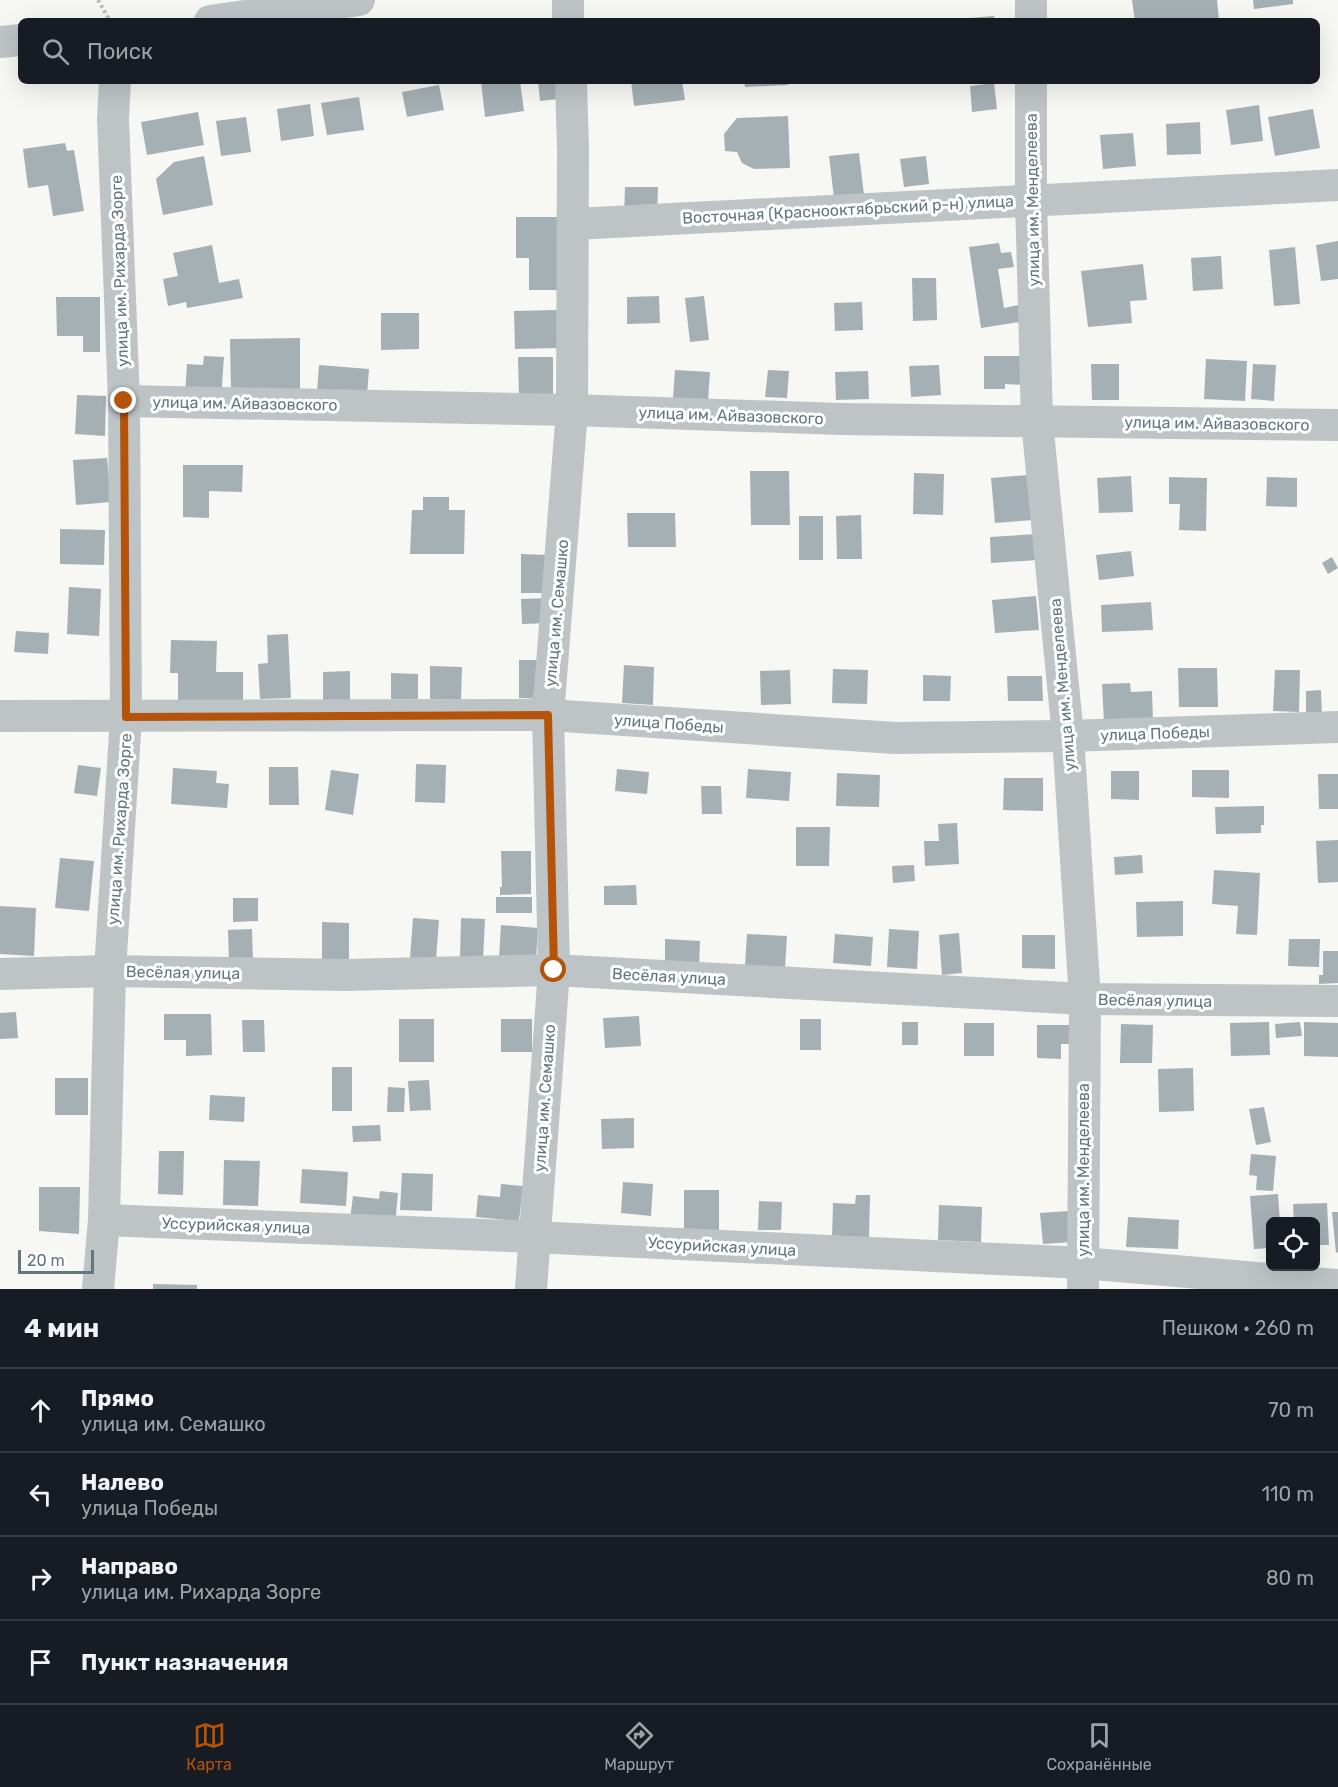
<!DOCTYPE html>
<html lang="ru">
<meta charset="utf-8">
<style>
:root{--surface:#171b24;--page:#242831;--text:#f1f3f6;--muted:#9ea1a6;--line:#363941;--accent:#b45309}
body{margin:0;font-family:Rubik,sans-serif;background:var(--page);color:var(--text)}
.controls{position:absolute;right:18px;bottom:18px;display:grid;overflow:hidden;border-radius:9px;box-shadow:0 6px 24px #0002}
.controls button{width:54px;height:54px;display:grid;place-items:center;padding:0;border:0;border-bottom:2px solid var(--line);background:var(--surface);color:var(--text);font:30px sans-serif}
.scale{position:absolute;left:18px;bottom:15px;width:76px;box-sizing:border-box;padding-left:6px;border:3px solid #63787e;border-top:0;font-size:16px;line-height:21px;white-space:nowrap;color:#63787e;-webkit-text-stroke:4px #fff;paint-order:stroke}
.stop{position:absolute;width:18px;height:18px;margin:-14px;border:4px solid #b45309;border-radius:50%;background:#fff}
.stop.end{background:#b45309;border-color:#fff;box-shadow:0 2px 6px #0008}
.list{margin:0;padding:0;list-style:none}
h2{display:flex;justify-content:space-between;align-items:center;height:78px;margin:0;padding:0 24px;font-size:26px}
h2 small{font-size:20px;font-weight:400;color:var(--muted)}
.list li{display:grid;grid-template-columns:39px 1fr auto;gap:18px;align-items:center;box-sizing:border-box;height:84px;padding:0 24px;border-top:2px solid var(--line)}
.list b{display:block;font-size:22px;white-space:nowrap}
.list p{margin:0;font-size:20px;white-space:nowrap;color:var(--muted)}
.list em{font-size:20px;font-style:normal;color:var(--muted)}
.icon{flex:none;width:33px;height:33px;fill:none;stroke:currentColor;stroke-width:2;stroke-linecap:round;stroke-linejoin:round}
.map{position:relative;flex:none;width:1338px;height:1289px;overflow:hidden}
.search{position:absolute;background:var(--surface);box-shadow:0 6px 24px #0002;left:18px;right:18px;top:18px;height:66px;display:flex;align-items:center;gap:15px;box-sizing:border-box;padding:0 21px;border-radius:9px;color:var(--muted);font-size:22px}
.sheet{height:414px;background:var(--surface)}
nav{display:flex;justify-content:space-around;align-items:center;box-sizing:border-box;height:84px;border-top:2px solid var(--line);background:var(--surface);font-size:16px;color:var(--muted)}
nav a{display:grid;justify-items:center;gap:3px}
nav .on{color:var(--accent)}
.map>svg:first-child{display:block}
.building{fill:#a5b0b4}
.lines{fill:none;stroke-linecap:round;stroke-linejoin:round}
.path{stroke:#b9bdbe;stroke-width:4;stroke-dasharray:3 3;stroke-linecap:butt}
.minor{stroke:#bec4c6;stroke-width:32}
.route{stroke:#b45309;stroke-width:8}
.labels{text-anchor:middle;stroke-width:6;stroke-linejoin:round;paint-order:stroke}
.street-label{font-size:16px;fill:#63787e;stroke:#fff}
</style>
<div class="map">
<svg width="1338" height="1289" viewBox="0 0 1338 1289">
<rect width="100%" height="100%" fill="#f7f7f4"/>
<!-- building -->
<g class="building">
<path d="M1132,0H1217L1219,21H1135Z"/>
<path d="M1253,0H1293V4L1254,9Z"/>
<path d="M994,16L995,21H970V18Z"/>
<path d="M481,81H520L524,111L485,117Z"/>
<path d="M538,81H567L569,98L540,101Z"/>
<path d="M631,81H682L685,100L634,106Z"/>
<path d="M744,81H788V85L745,87Z"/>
<path d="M994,83L997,109L972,112L970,86Z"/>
<path d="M439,85L444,110L407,117L402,92Z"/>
<path d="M359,97L364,130L327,135L321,103Z"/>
<path d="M310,104L314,136L281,141L277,109Z"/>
<path d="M1259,105L1263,141L1231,145L1226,110Z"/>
<path d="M1313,109L1320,148L1275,156L1268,117Z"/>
<path d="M198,112L204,145L147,155L141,122Z"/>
<path d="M788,116L790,168L754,169L742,163L737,152L725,151L724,134L737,118Z"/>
<path d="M246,117L251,152L221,156L216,121Z"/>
<path d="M1200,122L1201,154L1167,155L1166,124Z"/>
<path d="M1133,133L1136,166L1103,169L1100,135Z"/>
<path d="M65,143L67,151L74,150L84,211L53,216L48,185L28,188L23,149Z"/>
<path d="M859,153L864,195L834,198L829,156Z"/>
<path d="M204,156L213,205L163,215L156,179L174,162Z"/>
<path d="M926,156L929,184L904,187L900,159Z"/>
<path d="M625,187H658L657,219L624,218Z"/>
<path d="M516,217H565V290H529V258H516Z"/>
<path d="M1338,241V279L1321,281L1316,245Z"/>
<path d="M999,243L1001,253L1011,252L1014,267L998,269L1004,308L1018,305L1020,322L981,328L969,247Z"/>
<path d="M212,245L219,283L239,279L243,298L187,308L186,302L168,306L163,279L178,276L173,253Z"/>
<path d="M1295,247L1300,304L1274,306L1269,250Z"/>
<path d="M1221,256L1223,289L1193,291L1191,258Z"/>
<path d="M1143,264L1147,300L1130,301L1132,323L1088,327L1081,271Z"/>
<path d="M912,278H936L937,320L913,321Z"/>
<path d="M659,296L660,323L627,324V297Z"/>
<path d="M704,296L709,340L690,342L685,298Z"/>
<path d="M56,297H100V352H83V336H57Z"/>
<path d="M862,302L863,330L835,331L834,303Z"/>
<path d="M557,310L558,348L515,349L514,311Z"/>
<path d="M381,313H419V349L381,350Z"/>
<path d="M300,338V391L231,392L230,339Z"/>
<path d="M204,356L224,357L221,399L185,396L187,364L203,365Z"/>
<path d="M984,356H1024L1023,385L1005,384V389H984Z"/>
<path d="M518,357H553V398H519Z"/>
<path d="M1206,359L1247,361L1245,401L1204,399Z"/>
<path d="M1091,364H1119V400H1092Z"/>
<path d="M1253,364L1276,365L1274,401L1251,399Z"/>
<path d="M319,365L369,369L367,396L317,392Z"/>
<path d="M939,365L941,395L911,397L909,366Z"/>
<path d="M675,370L710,372L708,401L673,398Z"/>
<path d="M768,370L789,371L787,398L765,397Z"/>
<path d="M868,371L869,399L836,400L835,372Z"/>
<path d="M77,395L106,396L105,436L75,434Z"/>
<path d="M107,458L111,502L76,505L73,460Z"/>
<path d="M183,465H243L242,492L209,491V518L183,517Z"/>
<path d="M750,471H789L790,525H751Z"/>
<path d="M914,473L944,474L943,515L913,514Z"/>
<path d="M1029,475L1033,520L995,523L991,478Z"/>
<path d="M1131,476L1133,512L1099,513L1097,478Z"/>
<path d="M1169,477L1207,478L1206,531L1179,530L1180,504H1169Z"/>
<path d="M1267,477L1297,478V507L1266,506Z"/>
<path d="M423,497H449V510H465L464,554H410L412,510H423Z"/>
<path d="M627,513H675L676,547H628Z"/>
<path d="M861,515L862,559H837L836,516Z"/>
<rect x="799" y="516" width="24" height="44"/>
<path d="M60,529L105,530L104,565L60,564Z"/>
<path d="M1037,534L1038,560L991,563L990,537Z"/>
<path d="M1131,551L1134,576L1099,580L1096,555Z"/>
<path d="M521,554L548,555L547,593H521Z"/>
<path d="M1332,557L1338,568L1328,574L1322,563Z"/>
<path d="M69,587L101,589L99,636L67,634Z"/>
<path d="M1036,596L1039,630L995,633L992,600Z"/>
<path d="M549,598L550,623L522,624L521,599Z"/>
<path d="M1151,602L1153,630L1102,632L1101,605Z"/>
<path d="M16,631L49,633L48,654L14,652Z"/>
<path d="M288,634L291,698L260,699L258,664L268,663L267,635Z"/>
<path d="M171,640L217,641L216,672H243V703L178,702V673H170Z"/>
<path d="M519,660H546L545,699L519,698Z"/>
<path d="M624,665L654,667L653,705L622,703Z"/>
<path d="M430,666L462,667L461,700L430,699Z"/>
<path d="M1178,668H1217L1218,707H1179Z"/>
<path d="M833,669L868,670L867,704L832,703Z"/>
<path d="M790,670L791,704L761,705L760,671Z"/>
<path d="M1275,670H1300L1299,712L1273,711Z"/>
<path d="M350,671V703H323V672Z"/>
<path d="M391,673L418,674V699H391Z"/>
<path d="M923,675L951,676L950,701H923Z"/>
<path d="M1007,676H1042L1043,701H1008Z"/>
<path d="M1130,683L1131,692L1152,691L1153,720L1104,722L1102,684Z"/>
<path d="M1321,690L1322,716L1306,717V691Z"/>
<path d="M416,764L446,765L445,803L415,802Z"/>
<path d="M78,765L101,768L97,796L74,793Z"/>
<path d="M269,767H298L299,805H269Z"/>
<path d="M173,768L217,771L216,783L229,784L227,808L171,804Z"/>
<path d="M617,769L649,772L647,794L615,791Z"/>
<path d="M748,769L791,772L789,801L746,798Z"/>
<path d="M331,770L359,774L353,815L325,810Z"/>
<path d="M1192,770H1229V798L1192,797Z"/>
<path d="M1111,771H1139V800L1111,799Z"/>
<path d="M837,773L880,775L879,807L836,806Z"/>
<path d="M1318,774H1338V809H1319Z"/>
<path d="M1004,778H1043V811L1003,810Z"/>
<path d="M701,786H721L722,814H702Z"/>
<path d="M1264,806V825H1261V833L1216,834L1215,807Z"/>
<path d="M957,823L959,864L925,866L924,841H939L938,824Z"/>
<path d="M796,827H830L829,866H796Z"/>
<path d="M1338,840V882L1318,883L1316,841Z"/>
<path d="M501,851H531V894L500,895V887H502Z"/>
<path d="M1142,855L1143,873L1115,875L1114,857Z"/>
<path d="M60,858L94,861L89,911L55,908Z"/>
<path d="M914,865L915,881L893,883L892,866Z"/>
<path d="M1214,870L1260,873L1257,935L1236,934L1238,906L1212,904Z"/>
<path d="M636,885L637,905H604V886Z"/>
<rect x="496" y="897" width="36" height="16"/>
<path d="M233,898H258V921L233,922Z"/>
<path d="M1183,901V936L1137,937L1136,902Z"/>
<path d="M0,906L36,908L34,956L0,954Z"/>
<path d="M413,918L439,920L436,960L410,958Z"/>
<path d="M461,918L485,919L483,960L460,959Z"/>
<path d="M322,922L349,923V963H322Z"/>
<path d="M501,925L538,928L536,960L499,958Z"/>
<path d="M252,929L253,962L229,963L228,930Z"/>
<path d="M889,929L919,931L917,969L887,967Z"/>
<path d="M959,933L962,973L942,975L939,935Z"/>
<path d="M747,934L787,936L785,968L745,966Z"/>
<path d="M835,934L873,937L871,966L833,963Z"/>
<path d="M1022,935H1055V969L1022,968Z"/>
<path d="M665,939L700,941L699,967L665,966Z"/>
<path d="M1289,939H1320L1319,967L1288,966Z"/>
<path d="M1323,951H1338V983L1319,984V975H1323Z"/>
<path d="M16,1012L18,1038L0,1039V1013Z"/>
<path d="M164,1014H211L212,1055L186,1056V1040H164Z"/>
<path d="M639,1016L641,1046L605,1048L603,1018Z"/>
<rect x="399" y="1019" width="35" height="43"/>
<rect x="501" y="1019" width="31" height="33"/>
<rect x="800" y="1019" width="21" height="31"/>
<path d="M242,1020H264L265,1052H243Z"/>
<rect x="902" y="1022" width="16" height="23"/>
<path d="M1269,1022L1270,1055L1231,1056L1230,1023Z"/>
<path d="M1300,1022L1302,1036L1276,1038L1275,1024Z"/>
<path d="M1304,1022L1338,1023V1057L1304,1056Z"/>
<rect x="964" y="1023" width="30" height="33"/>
<path d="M1121,1024L1153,1025L1152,1063H1120Z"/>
<path d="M1037,1025H1069V1044H1061V1059L1037,1058Z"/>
<rect x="332" y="1067" width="20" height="44"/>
<path d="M1193,1068L1194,1111L1159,1112L1158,1069Z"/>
<rect x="55" y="1078" width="33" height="37"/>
<path d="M429,1080L431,1110L410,1111L408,1081Z"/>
<path d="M388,1087L405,1088L404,1112H387Z"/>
<path d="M210,1095L245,1097L244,1122L209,1120Z"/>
<path d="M1264,1107L1271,1142L1256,1145L1249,1109Z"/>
<path d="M634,1118V1148L602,1149L601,1119Z"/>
<path d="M380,1125L381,1141L353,1142L352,1126Z"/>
<path d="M159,1151H184L183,1195L158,1194Z"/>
<path d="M1251,1154L1276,1156L1273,1191L1256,1190L1257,1176L1249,1175Z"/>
<path d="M224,1160L260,1161L258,1206L223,1205Z"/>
<path d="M302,1169L348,1172L346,1206L300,1203Z"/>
<path d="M402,1173L433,1174L432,1211L400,1210Z"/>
<path d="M623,1182L653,1184L651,1216L621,1213Z"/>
<path d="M501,1184L523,1186L519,1221L476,1217L478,1195L500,1197Z"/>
<path d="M39,1187H80L79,1234L39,1231Z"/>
<rect x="684" y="1190" width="35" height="40"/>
<path d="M380,1191L398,1193L395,1225L350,1220L353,1196L379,1199Z"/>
<path d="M1278,1194L1280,1222H1270V1248L1254,1249L1250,1196Z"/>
<path d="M856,1195H870L869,1238L832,1237L833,1203L855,1204Z"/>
<path d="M759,1201L782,1202L781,1230H758Z"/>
<path d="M1327,1203L1329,1245H1316V1222H1294L1293,1204Z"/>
<path d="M939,1205L982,1207L981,1242L938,1240Z"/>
<path d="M1069,1211L1072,1242L1043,1244L1040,1213Z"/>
<path d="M1332,1212H1338V1252L1336,1253Z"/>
<path d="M1128,1217L1179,1220L1178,1249L1126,1247Z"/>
<path d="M153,1284L197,1285V1289H153Z"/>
</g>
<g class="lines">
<!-- path -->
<path class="path" d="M98,0L110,21"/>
<!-- minor -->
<g class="minor">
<path d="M568,0V21"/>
<path d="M1031,0V21"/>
<path d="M210,21L359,0"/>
<path d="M0,42L21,40"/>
<path d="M1031,81V199L1037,421L1068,736L1085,999L1083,1289"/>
<path d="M574,224L1338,185"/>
<path d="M124,401L572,410L841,419L1338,425"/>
<path d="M0,716L548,715L895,738L1068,736L1338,727"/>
<path d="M0,974L110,971L346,975L554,970L1085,999L1338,1001"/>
<path d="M104,1220L533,1237L1083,1263L1338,1285"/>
<path d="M98,1289L104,1220L110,971L126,717L124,401L113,119L115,81"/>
<path d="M531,1289L554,970L548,715L572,410L573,150L571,81"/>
</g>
</g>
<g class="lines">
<!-- route -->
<path class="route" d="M124,401L126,717L548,715L554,970"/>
</g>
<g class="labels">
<!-- street labels -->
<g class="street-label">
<text transform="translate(1032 200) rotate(-91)" y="6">улица им. Менделеева</text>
<text transform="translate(848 209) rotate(-3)" y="6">Восточная (Краснооктябрьский р-н) улица</text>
<text transform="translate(119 271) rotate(-92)" y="6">улица им. Рихарда Зорге</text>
<text transform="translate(245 403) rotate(1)" y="6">улица им. Айвазовского</text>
<text transform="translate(731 415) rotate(2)" y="6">улица им. Айвазовского</text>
<text transform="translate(1217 423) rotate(1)" y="6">улица им. Айвазовского</text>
<text transform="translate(556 613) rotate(-85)" y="6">улица им. Семашко</text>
<text transform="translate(1062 685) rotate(-95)" y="6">улица им. Менделеева</text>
<text transform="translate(669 723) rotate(4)" y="6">улица Победы</text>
<text transform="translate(1155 733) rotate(-2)" y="6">улица Победы</text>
<text transform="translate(119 829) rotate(-86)" y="6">улица им. Рихарда Зорге</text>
<text transform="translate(183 972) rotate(1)" y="6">Весёлая улица</text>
<text transform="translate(669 976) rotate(3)" y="6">Весёлая улица</text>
<text transform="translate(1155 1000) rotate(1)" y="6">Весёлая улица</text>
<text transform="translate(544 1098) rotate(-86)" y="6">улица им. Семашко</text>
<text transform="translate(1083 1170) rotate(-90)" y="6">улица им. Менделеева</text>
<text transform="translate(236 1225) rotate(2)" y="6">Уссурийская улица</text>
<text transform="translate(722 1246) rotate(3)" y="6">Уссурийская улица</text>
</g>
</g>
</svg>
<div class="controls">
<button><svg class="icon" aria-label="locate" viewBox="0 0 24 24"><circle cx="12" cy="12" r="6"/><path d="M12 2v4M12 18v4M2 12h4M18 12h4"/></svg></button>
</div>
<div class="scale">20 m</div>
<div class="stop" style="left:554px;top:970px"></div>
<div class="stop end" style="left:124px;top:401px"></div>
<div class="search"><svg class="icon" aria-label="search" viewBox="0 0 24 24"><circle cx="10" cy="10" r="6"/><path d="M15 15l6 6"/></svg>Поиск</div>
</div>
<section class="sheet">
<h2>4 мин<small>Пешком · 260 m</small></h2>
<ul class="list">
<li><svg class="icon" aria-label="ahead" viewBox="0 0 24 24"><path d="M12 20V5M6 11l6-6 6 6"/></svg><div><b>Прямо</b><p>улица им. Семашко</p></div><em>70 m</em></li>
<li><svg class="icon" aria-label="left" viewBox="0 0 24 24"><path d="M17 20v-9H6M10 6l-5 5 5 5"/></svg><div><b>Налево</b><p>улица Победы</p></div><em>110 m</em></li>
<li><svg class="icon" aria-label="right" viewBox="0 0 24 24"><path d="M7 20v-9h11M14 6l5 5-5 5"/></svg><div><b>Направо</b><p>улица им. Рихарда Зорге</p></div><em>80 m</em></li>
<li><svg class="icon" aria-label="arrive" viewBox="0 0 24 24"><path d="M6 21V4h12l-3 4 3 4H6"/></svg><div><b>Пункт назначения</b></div></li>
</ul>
</section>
<nav>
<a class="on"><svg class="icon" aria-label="map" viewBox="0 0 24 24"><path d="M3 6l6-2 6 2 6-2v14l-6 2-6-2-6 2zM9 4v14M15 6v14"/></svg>Карта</a>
<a><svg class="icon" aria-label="directions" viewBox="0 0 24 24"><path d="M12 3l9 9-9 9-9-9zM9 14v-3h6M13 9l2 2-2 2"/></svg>Маршрут</a>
<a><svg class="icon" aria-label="saved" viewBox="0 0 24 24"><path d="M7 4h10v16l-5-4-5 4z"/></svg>Сохранённые</a>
</nav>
